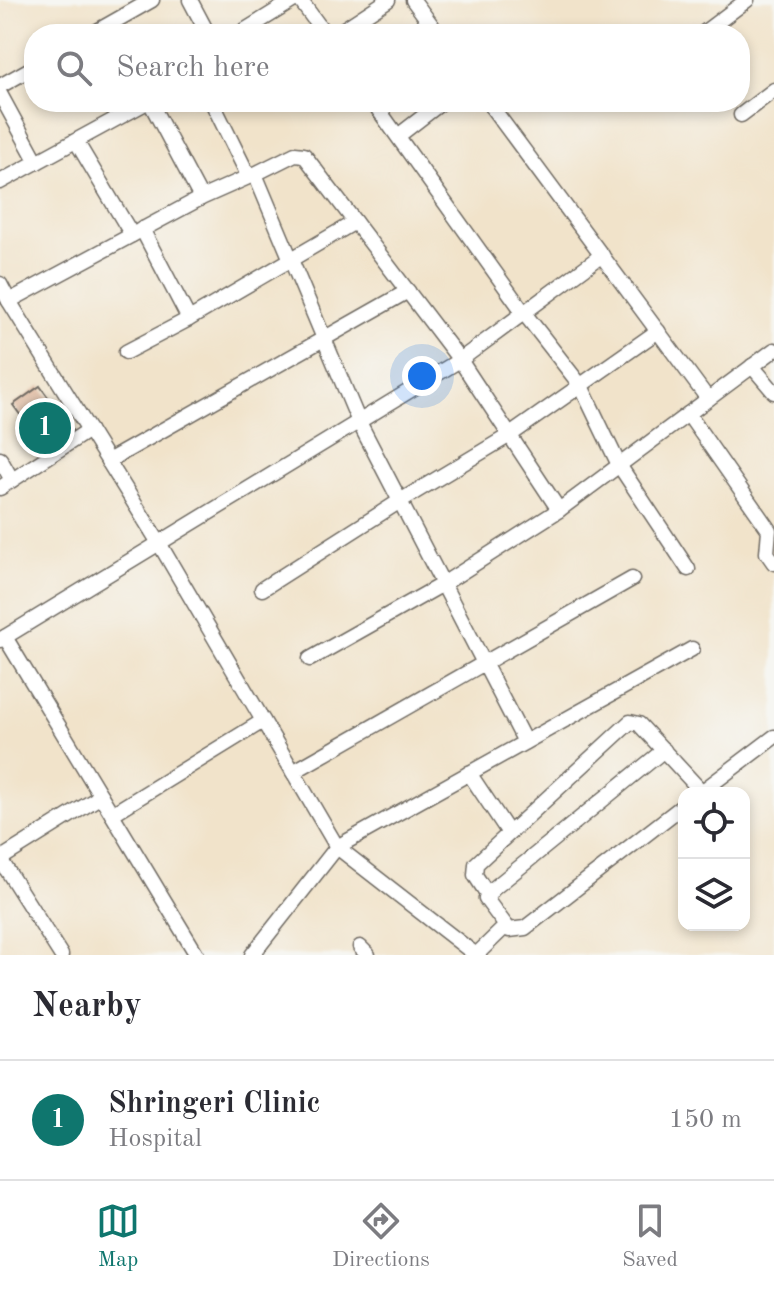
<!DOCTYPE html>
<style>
:root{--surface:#fff;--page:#f2f2f3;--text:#2b2b33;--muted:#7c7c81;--line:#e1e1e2;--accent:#0f766e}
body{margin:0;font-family:"Old Standard TT",serif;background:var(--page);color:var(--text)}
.controls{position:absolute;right:24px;bottom:24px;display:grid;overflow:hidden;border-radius:16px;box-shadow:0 4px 12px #0003}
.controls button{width:72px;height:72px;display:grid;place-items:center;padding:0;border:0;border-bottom:2px solid var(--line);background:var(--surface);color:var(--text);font:40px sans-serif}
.you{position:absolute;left:422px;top:376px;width:28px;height:28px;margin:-20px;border:6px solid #fff;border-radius:50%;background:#1a73e8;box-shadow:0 0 0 12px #1a73e833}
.badge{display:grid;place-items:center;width:52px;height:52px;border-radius:50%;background:var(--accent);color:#fff;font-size:26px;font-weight:700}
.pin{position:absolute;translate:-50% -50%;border:4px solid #fff;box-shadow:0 2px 8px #0006}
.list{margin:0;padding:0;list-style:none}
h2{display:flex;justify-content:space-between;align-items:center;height:104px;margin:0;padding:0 32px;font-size:34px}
h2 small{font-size:26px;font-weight:400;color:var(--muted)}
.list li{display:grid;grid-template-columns:52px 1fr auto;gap:24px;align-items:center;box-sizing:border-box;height:120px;padding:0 32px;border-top:2px solid var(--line)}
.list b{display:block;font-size:30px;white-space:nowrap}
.list p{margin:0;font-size:26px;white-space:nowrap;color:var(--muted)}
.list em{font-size:26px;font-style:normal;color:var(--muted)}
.icon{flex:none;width:44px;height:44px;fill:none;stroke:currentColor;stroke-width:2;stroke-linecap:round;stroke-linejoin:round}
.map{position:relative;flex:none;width:774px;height:955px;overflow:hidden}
.search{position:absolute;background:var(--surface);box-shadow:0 4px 12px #0003;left:24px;right:24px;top:24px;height:88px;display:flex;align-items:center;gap:20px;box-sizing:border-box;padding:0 28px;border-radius:32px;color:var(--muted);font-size:30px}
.sheet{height:224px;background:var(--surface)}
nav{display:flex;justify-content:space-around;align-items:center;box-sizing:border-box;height:112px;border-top:2px solid var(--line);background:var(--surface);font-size:22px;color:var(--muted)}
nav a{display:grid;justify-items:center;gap:4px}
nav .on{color:var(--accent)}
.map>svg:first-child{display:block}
.building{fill:#dbaf91}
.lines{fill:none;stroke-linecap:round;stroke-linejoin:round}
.minor-casing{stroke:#706b63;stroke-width:17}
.minor{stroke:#fff;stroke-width:14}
</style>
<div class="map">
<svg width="774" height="955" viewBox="0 0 774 955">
<rect width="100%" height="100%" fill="#f6f6f2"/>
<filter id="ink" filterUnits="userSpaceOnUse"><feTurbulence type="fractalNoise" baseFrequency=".0125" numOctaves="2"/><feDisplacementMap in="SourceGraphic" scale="16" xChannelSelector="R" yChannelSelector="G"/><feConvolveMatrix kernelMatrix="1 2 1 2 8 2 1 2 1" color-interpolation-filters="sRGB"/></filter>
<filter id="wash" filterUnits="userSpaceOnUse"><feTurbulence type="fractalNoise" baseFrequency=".006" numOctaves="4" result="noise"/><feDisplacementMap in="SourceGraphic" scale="32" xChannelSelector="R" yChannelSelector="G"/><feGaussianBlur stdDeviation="1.8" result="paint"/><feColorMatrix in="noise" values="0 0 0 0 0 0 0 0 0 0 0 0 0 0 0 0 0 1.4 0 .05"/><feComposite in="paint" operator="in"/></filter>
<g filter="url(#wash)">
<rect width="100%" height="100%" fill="#f1e3ca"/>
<g id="blocks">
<!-- building -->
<path class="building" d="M40,386L72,430L46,450L13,405Z"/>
</g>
</g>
<g filter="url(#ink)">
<use href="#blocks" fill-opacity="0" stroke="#706b63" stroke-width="2"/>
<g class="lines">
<!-- minor casing -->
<g class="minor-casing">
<g id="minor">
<path d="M190,0L208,34"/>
<path d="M300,0L325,34"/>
<path d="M413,0L438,34"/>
<path d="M92,34L152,0"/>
<path d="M239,34L294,0"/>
<path d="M336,34L388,0"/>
<path d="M702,34L747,0"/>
<path d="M0,86L34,67"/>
<path d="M0,94L37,162"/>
<path d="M150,102L201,198"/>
<path d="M212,102L248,175"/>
<path d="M373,102L524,313L581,386L619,465L688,569"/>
<path d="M488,102L708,399"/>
<path d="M741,115L774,90"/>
<path d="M398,136L442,102"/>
<path d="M76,141L132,235"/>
<path d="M255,174L295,154L304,155L460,360L602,255"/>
<path d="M0,182L147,102"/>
<path d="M142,229L189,319"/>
<path d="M0,284L9,301L201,198L255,174L359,422L525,742"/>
<path d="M9,301L159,543L337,847L476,955"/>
<path d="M126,352L189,319L355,222"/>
<path d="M752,366L774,392"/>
<path d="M688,414L769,530L767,553L774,563"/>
<path d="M0,459L12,480"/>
<path d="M108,461L408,291"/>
<path d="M0,488L89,430"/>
<path d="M262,589L400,501L510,435L658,331"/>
<path d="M5,637L197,955"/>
<path d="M0,640L460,360L559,510L774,350"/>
<path d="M310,659L443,584L559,510"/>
<path d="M664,750L493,889L486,899L509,930L525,928L684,805"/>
<path d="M293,772L632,579"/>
<path d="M469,773L509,833"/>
<path d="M700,793L774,737"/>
<path d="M112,814L263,721"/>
<path d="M488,895L475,875L476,864L630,722L639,724L702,792"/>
<path d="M360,947L368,955"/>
<path d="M61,955L0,859L101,796"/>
<path d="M252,955L337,847L692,649"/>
<path d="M476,955L506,926"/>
</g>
</g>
<!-- minor -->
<use href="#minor" class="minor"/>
</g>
</g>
</svg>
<div class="controls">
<button><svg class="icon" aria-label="locate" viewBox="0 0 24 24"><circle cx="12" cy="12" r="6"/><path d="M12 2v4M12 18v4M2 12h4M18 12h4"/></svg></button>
<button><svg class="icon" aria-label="layers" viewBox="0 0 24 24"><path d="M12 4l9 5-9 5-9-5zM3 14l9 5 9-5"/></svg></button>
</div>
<div class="you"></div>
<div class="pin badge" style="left:45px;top:428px">1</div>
<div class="search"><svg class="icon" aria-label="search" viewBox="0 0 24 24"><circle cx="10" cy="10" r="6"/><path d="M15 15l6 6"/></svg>Search here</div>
</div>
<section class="sheet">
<h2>Nearby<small></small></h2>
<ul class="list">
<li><span class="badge">1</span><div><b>Shringeri Clinic</b><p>Hospital</p></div><em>150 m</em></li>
</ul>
</section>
<nav>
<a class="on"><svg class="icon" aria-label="map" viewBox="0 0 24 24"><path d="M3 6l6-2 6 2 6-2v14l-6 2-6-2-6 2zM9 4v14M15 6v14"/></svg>Map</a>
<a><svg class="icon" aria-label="directions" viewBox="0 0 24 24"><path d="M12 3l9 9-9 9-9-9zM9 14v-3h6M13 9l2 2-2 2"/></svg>Directions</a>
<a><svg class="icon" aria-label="saved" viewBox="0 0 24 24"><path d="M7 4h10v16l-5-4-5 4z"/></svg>Saved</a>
</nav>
